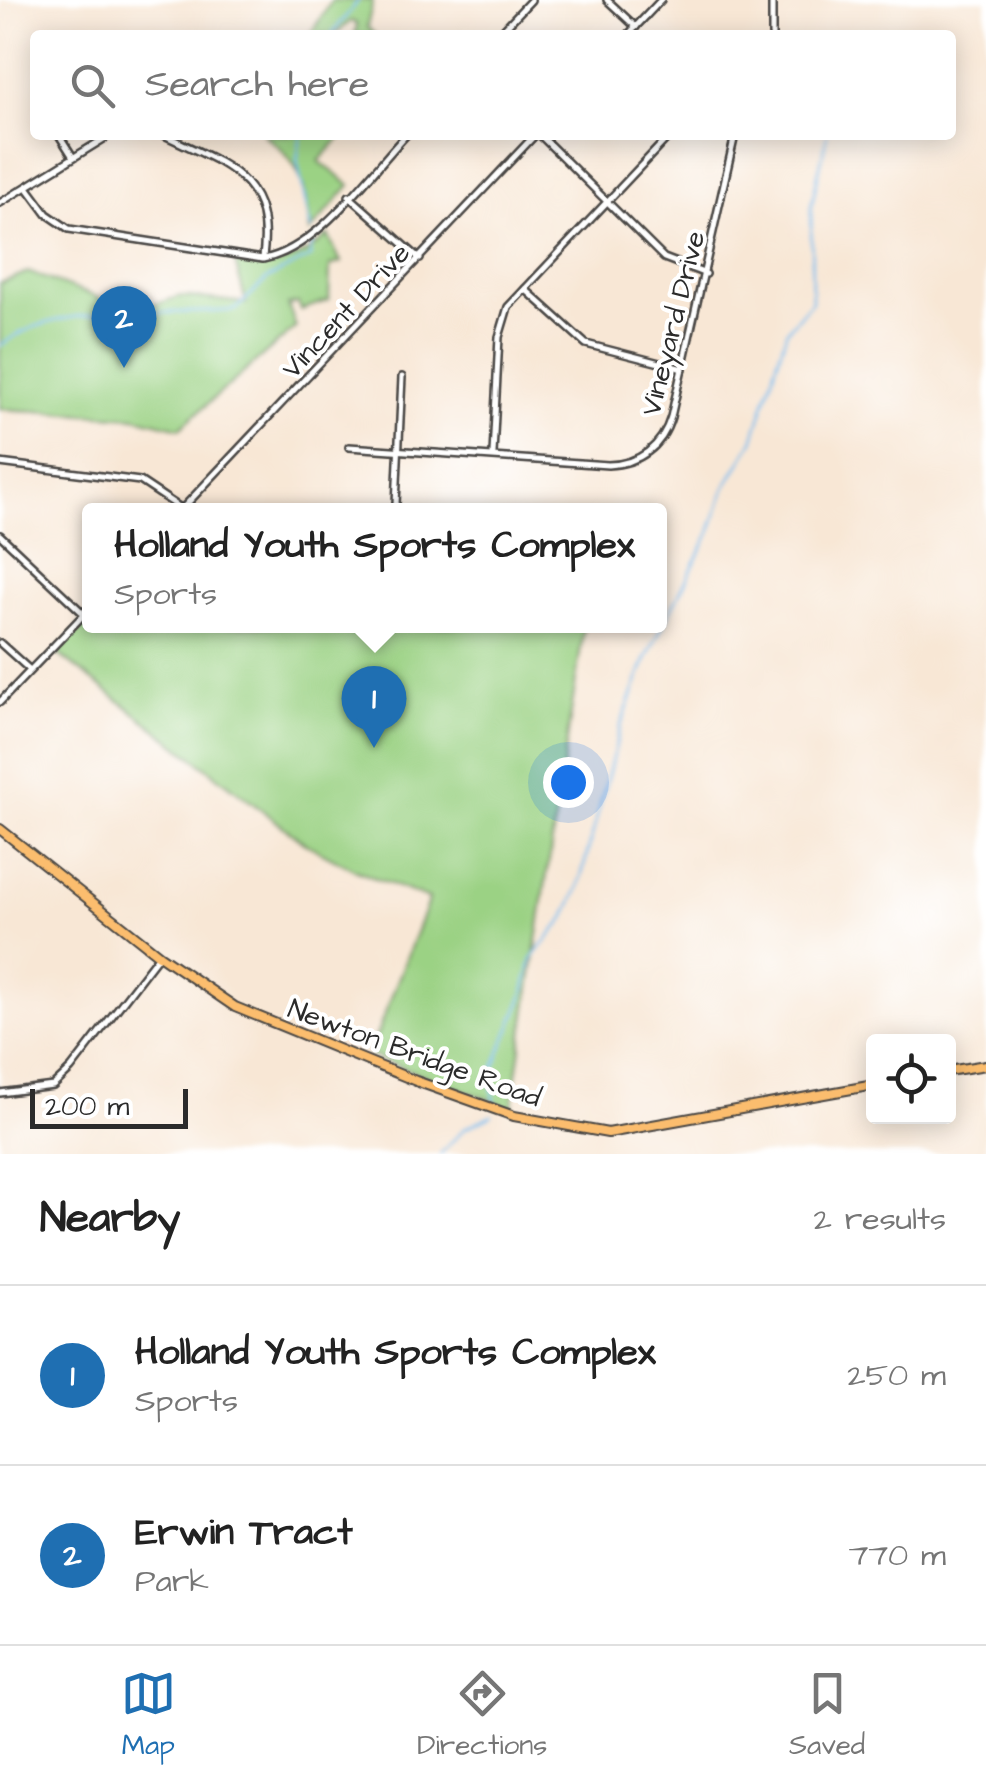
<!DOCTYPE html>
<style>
:root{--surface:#fff;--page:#f6f6f6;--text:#222;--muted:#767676;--line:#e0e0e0;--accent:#1f6fb2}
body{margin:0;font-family:"Architects Daughter",sans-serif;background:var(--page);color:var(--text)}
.controls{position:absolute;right:30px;bottom:30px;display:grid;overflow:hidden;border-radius:10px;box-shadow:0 5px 25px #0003}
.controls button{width:90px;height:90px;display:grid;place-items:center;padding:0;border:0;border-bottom:2px solid var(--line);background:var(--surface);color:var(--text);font:50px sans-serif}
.scale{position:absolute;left:30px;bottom:25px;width:158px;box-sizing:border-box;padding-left:10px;border:5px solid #2b2b2b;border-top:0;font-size:28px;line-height:35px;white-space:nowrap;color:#2b2b2b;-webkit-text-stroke:8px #fff;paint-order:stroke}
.you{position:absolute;left:568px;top:782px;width:35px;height:35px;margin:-25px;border:8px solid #fff;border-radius:50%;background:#1a73e8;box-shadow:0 0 0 15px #1a73e833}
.badge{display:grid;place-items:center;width:65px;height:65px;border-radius:50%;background:var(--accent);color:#fff;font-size:32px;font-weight:700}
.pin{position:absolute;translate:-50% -82px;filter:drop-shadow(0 2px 5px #0008)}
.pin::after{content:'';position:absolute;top:52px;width:35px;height:30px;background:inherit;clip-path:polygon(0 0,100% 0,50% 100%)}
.popup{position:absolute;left:82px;top:503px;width:585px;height:130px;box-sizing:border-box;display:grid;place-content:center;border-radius:10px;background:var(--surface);filter:drop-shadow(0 2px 8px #0005);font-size:32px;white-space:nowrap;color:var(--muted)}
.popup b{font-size:38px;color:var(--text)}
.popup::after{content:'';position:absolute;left:50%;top:100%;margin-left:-20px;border:20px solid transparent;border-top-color:var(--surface)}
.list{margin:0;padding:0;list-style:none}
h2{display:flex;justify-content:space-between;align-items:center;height:130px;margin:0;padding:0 40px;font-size:42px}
h2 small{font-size:32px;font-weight:400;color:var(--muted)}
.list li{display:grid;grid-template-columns:65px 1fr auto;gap:30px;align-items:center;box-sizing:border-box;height:180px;padding:0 40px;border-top:2px solid var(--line)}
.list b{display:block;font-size:38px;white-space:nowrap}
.list p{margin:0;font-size:32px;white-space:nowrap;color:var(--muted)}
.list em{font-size:32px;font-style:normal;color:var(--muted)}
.icon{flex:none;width:55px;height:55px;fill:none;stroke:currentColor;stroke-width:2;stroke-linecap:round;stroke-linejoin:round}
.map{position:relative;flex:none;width:986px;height:1154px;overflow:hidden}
.search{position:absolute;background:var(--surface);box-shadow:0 5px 25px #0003;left:30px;right:30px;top:30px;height:110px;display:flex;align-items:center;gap:25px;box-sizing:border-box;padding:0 35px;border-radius:10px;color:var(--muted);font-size:38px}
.sheet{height:490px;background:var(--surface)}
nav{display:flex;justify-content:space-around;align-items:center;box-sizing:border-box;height:140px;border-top:2px solid var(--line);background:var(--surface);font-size:28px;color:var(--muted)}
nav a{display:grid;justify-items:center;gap:5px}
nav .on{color:var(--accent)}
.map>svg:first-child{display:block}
.green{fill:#9bd284;stroke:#637e58;stroke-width:2.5}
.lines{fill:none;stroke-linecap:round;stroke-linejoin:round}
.stream{stroke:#78bdef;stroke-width:2.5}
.minor-casing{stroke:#4a4744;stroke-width:10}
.major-casing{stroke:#4a4744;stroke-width:12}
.minor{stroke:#fff;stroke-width:5}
.major{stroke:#fbbd6e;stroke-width:8}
.labels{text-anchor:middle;stroke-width:8;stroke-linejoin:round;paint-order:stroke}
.street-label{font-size:28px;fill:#2b2b2b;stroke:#fff}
</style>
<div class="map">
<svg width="986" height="1154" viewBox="0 0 986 1154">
<rect width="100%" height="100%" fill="#fff"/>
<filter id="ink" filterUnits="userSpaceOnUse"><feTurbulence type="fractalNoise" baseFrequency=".01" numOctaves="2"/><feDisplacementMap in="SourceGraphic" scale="20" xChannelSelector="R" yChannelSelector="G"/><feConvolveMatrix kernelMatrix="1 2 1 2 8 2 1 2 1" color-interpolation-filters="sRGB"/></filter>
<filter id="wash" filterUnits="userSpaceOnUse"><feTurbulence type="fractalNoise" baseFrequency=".0048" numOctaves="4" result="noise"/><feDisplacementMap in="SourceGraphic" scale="40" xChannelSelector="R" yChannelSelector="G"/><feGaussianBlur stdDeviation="2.25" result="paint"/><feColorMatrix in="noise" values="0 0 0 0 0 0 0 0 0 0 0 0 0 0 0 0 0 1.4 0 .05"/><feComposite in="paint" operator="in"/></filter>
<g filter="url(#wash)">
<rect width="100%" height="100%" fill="#f8e7d5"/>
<!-- green -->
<g class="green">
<path d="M332,0H373L367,27L375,35H355L357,24L351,21L334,35H310Z"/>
<path d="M264,135H343L319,161L350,185L310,232C305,186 303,163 264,135Z"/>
<path d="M328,235L341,262L330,266L329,300L301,310L298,303L288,305L296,327L180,428L135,417L0,409V283L28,272L97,297L122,314L181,296L246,303L235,262C274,269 300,262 328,235Z"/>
<path d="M89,618V626H584L512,1108L369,1055L429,899L357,871L306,844L57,653Z"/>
</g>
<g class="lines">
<!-- stream -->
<g class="stream">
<path d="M331,35L359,0"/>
<path d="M301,135L297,160L311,230"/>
<path d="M0,346C59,299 164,318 235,310L267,279L310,257L312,240"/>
<path d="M495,1103L490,1077L523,997L532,959L565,918L578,889L621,725L646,659L710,533L725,488L753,441L787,330L812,301L811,207L827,135"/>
<path d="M440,1154L465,1128L492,1115"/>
</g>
</g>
</g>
<g filter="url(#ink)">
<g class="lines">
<!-- minor casing -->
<g class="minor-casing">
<g id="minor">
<path d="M607,0L636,27"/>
<path d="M498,35L531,0"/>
<path d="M628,35L661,0"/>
<path d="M772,35V0"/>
<path d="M59,135L73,157"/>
<path d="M164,135C228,166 273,177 263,258"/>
<path d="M540,135L664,258L706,274"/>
<path d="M27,187L47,214L69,229L263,259C317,250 369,174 406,135"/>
<path d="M349,196L420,259"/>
<path d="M0,203L110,135"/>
<path d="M525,289L586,344L683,369"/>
<path d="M349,447L608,465C639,464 662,447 671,417L735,135"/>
<path d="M493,454L499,337L508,307L670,135"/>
<path d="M0,463L140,481L182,509"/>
<path d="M396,504L402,377"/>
<path d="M181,510L535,135"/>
<path d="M0,535L84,614"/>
<path d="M0,643L30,670"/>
<path d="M0,702L89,609"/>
<path d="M0,1093L53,1086L71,1069L159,955"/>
</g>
</g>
<!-- major casing -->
<g class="major-casing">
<g id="major">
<path d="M0,829L159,955L235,1007L416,1081L514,1116L608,1133L874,1085"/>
<path d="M948,1071L986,1065"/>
</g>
</g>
<!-- minor -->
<use href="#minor" class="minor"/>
<!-- major -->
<use href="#major" class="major"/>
</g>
</g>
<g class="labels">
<!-- street labels -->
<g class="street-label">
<text transform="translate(345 310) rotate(-47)" y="10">Vincent Drive</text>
<text transform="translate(672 323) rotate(-76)" y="10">Vineyard Drive</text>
<text transform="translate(415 1052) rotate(20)" y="10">Newton Bridge Road</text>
</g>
</g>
</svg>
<div class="controls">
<button><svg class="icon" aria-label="locate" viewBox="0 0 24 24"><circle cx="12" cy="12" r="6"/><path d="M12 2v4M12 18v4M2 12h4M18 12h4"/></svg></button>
</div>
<div class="scale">200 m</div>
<div class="you"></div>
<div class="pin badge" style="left:374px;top:748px">1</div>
<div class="popup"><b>Holland Youth Sports Complex</b>Sports</div>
<div class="pin badge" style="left:124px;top:368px">2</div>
<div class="search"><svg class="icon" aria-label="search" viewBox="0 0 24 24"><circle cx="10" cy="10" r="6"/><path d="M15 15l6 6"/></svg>Search here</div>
</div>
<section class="sheet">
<h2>Nearby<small>2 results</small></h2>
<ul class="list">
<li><span class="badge">1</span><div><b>Holland Youth Sports Complex</b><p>Sports</p></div><em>250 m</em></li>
<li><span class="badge">2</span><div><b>Erwin Tract</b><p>Park</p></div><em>770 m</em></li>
</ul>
</section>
<nav>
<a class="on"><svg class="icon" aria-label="map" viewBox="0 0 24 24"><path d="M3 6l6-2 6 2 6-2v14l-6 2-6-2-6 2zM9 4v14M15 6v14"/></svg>Map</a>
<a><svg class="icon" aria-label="directions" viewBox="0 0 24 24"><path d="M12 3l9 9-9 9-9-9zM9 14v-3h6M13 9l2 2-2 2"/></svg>Directions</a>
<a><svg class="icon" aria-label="saved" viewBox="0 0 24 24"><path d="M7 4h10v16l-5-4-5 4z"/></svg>Saved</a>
</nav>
